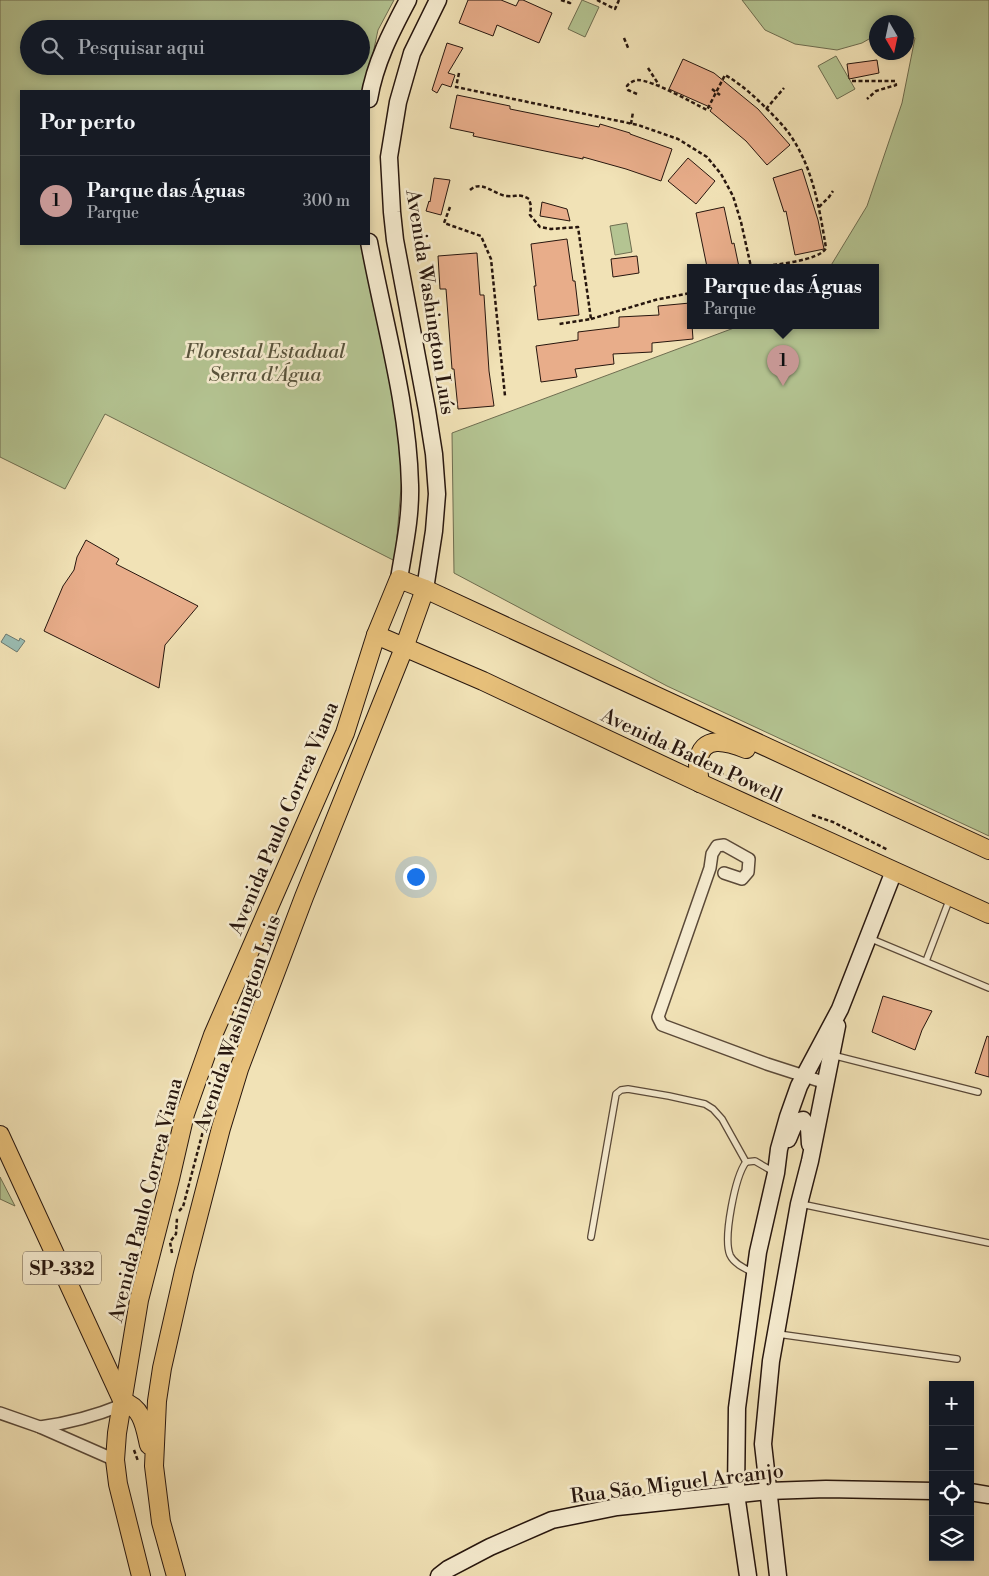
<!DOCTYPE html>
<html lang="pt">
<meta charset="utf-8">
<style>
:root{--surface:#171b24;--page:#20242c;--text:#f1f3f6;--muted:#9ea1a6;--line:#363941;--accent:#c59692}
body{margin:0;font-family:"Libre Bodoni",serif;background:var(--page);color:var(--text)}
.controls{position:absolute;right:15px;bottom:15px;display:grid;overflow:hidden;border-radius:0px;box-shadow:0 2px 8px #0003}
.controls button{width:45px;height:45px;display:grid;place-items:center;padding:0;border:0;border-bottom:1px solid var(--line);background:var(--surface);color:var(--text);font:25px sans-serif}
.compass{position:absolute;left:869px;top:15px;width:45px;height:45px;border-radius:50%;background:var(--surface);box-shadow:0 2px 8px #0003;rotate:171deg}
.you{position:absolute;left:415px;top:876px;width:18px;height:18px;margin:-12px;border:4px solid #fff;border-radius:50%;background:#1a73e8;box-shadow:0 0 0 8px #1a73e833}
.badge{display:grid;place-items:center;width:32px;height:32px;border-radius:50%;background:var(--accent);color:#111;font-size:16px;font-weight:700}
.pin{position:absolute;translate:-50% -41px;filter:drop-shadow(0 1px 2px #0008)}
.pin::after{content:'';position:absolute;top:26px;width:18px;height:15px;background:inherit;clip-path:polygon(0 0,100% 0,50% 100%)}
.popup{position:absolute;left:687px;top:264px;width:192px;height:65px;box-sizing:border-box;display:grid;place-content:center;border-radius:0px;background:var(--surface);filter:drop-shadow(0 1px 4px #0005);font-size:16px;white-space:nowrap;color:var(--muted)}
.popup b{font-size:19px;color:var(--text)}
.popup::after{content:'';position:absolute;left:50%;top:100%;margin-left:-10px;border:10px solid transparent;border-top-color:var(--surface)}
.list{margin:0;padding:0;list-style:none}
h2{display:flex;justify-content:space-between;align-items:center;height:65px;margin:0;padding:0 20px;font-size:21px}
h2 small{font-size:16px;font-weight:400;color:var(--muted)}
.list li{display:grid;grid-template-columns:32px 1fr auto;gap:15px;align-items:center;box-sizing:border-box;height:90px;padding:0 20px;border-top:1px solid var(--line)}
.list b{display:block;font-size:19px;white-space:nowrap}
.list p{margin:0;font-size:16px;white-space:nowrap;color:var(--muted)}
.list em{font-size:16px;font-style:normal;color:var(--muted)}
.icon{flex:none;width:28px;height:28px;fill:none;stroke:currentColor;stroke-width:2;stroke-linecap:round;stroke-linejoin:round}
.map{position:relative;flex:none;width:989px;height:1576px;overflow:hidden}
.search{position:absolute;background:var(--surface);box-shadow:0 2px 8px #0003;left:20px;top:20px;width:350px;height:55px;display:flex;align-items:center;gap:12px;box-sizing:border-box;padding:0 18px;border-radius:28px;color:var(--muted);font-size:19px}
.panel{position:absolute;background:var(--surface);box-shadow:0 2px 8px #0003;left:20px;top:90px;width:350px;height:155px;border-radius:0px}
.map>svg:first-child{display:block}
.green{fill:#b4c492;stroke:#6e6d50;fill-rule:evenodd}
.water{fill:#9bbdb3;stroke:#6d7a71}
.building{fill:#e8ad8a;stroke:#27160e}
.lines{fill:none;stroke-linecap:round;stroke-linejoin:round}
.lane-casing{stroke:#5a4938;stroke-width:8}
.street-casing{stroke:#5a4938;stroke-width:14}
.secondary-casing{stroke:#27160e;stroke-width:19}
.primary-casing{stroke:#27160e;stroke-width:20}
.path{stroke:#27160e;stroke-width:2.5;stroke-dasharray:4 2.5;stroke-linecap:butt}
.lane{stroke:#f6ecd0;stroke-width:5.5}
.street{stroke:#f6ecd0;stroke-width:11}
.secondary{stroke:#f6ecd0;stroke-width:16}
.primary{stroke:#e8c17b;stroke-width:18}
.labels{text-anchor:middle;stroke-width:5;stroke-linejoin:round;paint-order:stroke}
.shield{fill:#f6ecd0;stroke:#655648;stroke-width:1}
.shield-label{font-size:19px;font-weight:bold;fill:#27160e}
.street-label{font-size:20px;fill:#27160e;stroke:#f6ecd0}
.park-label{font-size:20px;font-style:italic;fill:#58533c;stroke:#f6ecd0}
</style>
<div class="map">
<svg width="989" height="1576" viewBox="0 0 989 1576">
<rect width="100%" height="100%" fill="#f1e2b6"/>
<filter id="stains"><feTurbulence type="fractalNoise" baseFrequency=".004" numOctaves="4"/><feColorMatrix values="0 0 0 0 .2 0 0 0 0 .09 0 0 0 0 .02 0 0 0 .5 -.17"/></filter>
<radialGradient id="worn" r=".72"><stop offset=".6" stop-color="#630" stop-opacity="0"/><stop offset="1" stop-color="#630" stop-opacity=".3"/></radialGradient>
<!-- green -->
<g class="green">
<path d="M0,0H394L378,30L365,91H21V244H362L394,395L402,475L395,561L105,414L65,489L0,457ZM29,29H361V66H29Z"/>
<path d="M582,0L599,7L585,37L568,29Z"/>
<path d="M742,0H989V836L667,686L454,573L452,433L742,325H876V267H830L867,206L902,103L915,38L907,35L906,22H876V35L862,43L837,50L795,44L765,30Z"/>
<path d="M836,56L855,89L837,99L818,66Z"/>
<path d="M627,223L632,252L615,255L610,226Z"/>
<path d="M0,1177L15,1206L0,1199Z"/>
</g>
<!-- water -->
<path class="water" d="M6,634L19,641L20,638L25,641L17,652L1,642Z"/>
<!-- building -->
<g class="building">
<path d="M468,0H501L516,6L519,0H523L552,13L539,43L497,25L493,36L459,23Z"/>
<path d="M447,43L463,48L448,73L455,75L451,87L442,84L437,93L432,90Z"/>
<path d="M683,59L714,73L758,109L790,145L767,165L746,141L710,111L712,108L669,89Z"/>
<path d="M877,60L879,73L849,79L847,64Z"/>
<path d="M457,95L510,106V109L599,127L600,124L630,133V134L672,149L661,181L626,169L583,157V159L473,136L474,133L450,128Z"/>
<path d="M688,158L715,181L696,204L668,181Z"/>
<path d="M802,169L818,220L824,249L795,255L786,211L784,212L773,178Z"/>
<path d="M434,178L450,180L441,215L426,211L429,201L430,202Z"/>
<path d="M542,202L567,209L570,221L540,216Z"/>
<path d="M724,207L732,244L734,243L739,267H707L696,213Z"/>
<path d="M567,239L573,281H575L579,315L538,320L534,286H536L531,244Z"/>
<path d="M477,253L480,295H484L489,371L494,406L458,409L454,369H452L446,289H440L438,256Z"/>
<path d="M637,256L639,273L613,277L611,259Z"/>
<path d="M690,303V325H692L693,339L652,343V352L613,354L614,364L575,369L577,377L541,382L536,346L578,340V332L619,327V317L659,315L658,306Z"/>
<path d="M86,540L119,559L116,564L198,606L165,645L159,688L44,631L63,586L74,570L77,557Z"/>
<path d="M883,996L932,1011L922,1030L915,1050L872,1032Z"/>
<path d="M987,1036L989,1037V1077L975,1073Z"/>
</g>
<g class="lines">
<!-- lane casing -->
<g class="lane-casing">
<g id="lane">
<path d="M869,938L989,988"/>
<path d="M926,961L950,898"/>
<path d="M832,1055L978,1092"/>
<path d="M746,1162C735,1177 723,1238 730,1255C734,1264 746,1269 754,1273"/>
<path d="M746,1162L755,1161L774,1172"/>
<path d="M801,1204L989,1243"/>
<path d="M591,1237L616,1094L621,1090L628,1089L669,1096L705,1104L713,1109L722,1119L746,1162"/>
<path d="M778,1334L957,1359"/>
</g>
</g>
<!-- street casing -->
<g class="street-casing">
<g id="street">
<path d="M724,873L742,879L748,872L749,859L724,845L717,846L712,854L710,868L658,1017L662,1025L767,1064L826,1083"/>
<path d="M0,1413L40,1427L115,1460"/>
<path d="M40,1427C69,1423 95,1416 122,1405"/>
</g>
</g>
<!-- secondary casing -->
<g class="secondary-casing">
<g id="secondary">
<path d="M369,99C375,63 391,32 408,0"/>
<path d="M369,242C384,323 408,403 410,485C411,517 404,548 399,579"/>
<path d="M425,589L434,531L437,494L434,454L427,410L395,240L392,212L389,157L398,102L412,53L438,0"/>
<path d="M788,1139L795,1122L803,1120L809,1128L810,1144"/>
<path d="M970,1492L989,1495"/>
<path d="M439,1576L448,1569L490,1547L552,1520L617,1507L768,1491L826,1489L933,1491"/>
<path d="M748,1576L736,1494L737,1408L758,1252L776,1173L779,1149L788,1117L799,1086L840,1009L894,871"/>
<path d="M778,1576L763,1444L771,1361L799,1204L810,1161L837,1026"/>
</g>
</g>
<!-- primary casing -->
<g class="primary-casing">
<g id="primary">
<path d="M376,635L483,681L700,783L989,914"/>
<path d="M700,783C699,777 698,769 698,763C701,733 728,742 746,749"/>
<path d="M0,1135L123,1402"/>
<path d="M123,1402C143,1407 145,1428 149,1445"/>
<path d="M141,1576L118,1484L115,1460L117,1433L139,1300L170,1179L185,1114L213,1035L345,733L376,635L399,579L425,589L989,850"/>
<path d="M176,1576L161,1522L154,1466L157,1401L162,1368L184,1271L221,1128L239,1069L304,897L404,648L425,589"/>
</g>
</g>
<!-- path -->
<g class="path">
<path d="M561,0L570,3L572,0"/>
<path d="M597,0L615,9L619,0"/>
<path d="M624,38L629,50"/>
<path d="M648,68L659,85"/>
<path d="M459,73L456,87L638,125L678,139L707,157L721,174L733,196L741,222L751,267"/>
<path d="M852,81H895L896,85L876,91L867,99"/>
<path d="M712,89L720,95"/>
<path d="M637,94L628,90L627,86C629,83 633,81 637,80C653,80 691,102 707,110L725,75C741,84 754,96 767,109C777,119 787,129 794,141C814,173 820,212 826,248C819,261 776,264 761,267"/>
<path d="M766,109L784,88"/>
<path d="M631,124L633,112"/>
<path d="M470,190C482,179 494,195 507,196C517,197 519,193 529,199L531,206L530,215L540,227L551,229L578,227L591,319L559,324"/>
<path d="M450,207L444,223L481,236L491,259L505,396"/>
<path d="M819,207L829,197L833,191"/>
<path d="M591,319L655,300L690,293"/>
<path d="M666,749L684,756"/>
<path d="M714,770L734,780"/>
<path d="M812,815L833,822L888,850"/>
<path d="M179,1211L183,1207L212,1097L215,1093"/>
<path d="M172,1253L170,1242L176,1234L177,1218"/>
<path d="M134,1450L138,1461"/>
</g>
<!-- lane -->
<use href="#lane" class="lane"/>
<!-- street -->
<use href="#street" class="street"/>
<!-- secondary -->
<use href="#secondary" class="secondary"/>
<!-- primary -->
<use href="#primary" class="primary"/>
</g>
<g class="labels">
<!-- shield labels -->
<rect class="shield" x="23" y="1251.5" width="78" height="33" rx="4"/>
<g class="shield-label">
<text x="62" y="1275">SP-332</text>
</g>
<!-- street labels -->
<g class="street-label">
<text transform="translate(431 302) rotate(81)" y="7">Avenida Washington Luís</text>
<text transform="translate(692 755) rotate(25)" y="7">Avenida Baden Powell</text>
<text transform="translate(283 818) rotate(-67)" y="7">Avenida Paulo Correa Viana</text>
<text transform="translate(237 1023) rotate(-71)" y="7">Avenida Washington Luis</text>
<text transform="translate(145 1200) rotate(-76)" y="7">Avenida Paulo Correa Viana</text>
<text transform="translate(677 1483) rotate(-7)" y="7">Rua São Miguel Arcanjo</text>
</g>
<!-- park labels -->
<g class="park-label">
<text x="265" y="358">Florestal Estadual<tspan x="265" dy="23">Serra d'Água</tspan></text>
</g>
</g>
<rect width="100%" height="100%" filter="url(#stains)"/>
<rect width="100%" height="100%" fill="url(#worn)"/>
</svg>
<div class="controls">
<button>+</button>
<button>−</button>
<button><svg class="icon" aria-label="locate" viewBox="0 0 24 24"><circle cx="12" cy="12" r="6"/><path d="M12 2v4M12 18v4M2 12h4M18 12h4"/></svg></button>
<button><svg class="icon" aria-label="layers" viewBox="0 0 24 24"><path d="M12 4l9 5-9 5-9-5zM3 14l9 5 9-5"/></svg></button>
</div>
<svg class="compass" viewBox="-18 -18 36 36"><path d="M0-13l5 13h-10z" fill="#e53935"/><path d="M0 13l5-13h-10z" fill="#9ea1a6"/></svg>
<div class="you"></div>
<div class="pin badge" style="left:783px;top:386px">1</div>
<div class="popup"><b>Parque das Águas</b>Parque</div>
<div class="search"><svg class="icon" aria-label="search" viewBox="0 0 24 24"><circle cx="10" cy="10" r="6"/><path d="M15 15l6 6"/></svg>Pesquisar aqui</div>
<section class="panel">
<h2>Por perto<small></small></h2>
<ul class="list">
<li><span class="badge">1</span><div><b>Parque das Águas</b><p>Parque</p></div><em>300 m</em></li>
</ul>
</section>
</div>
